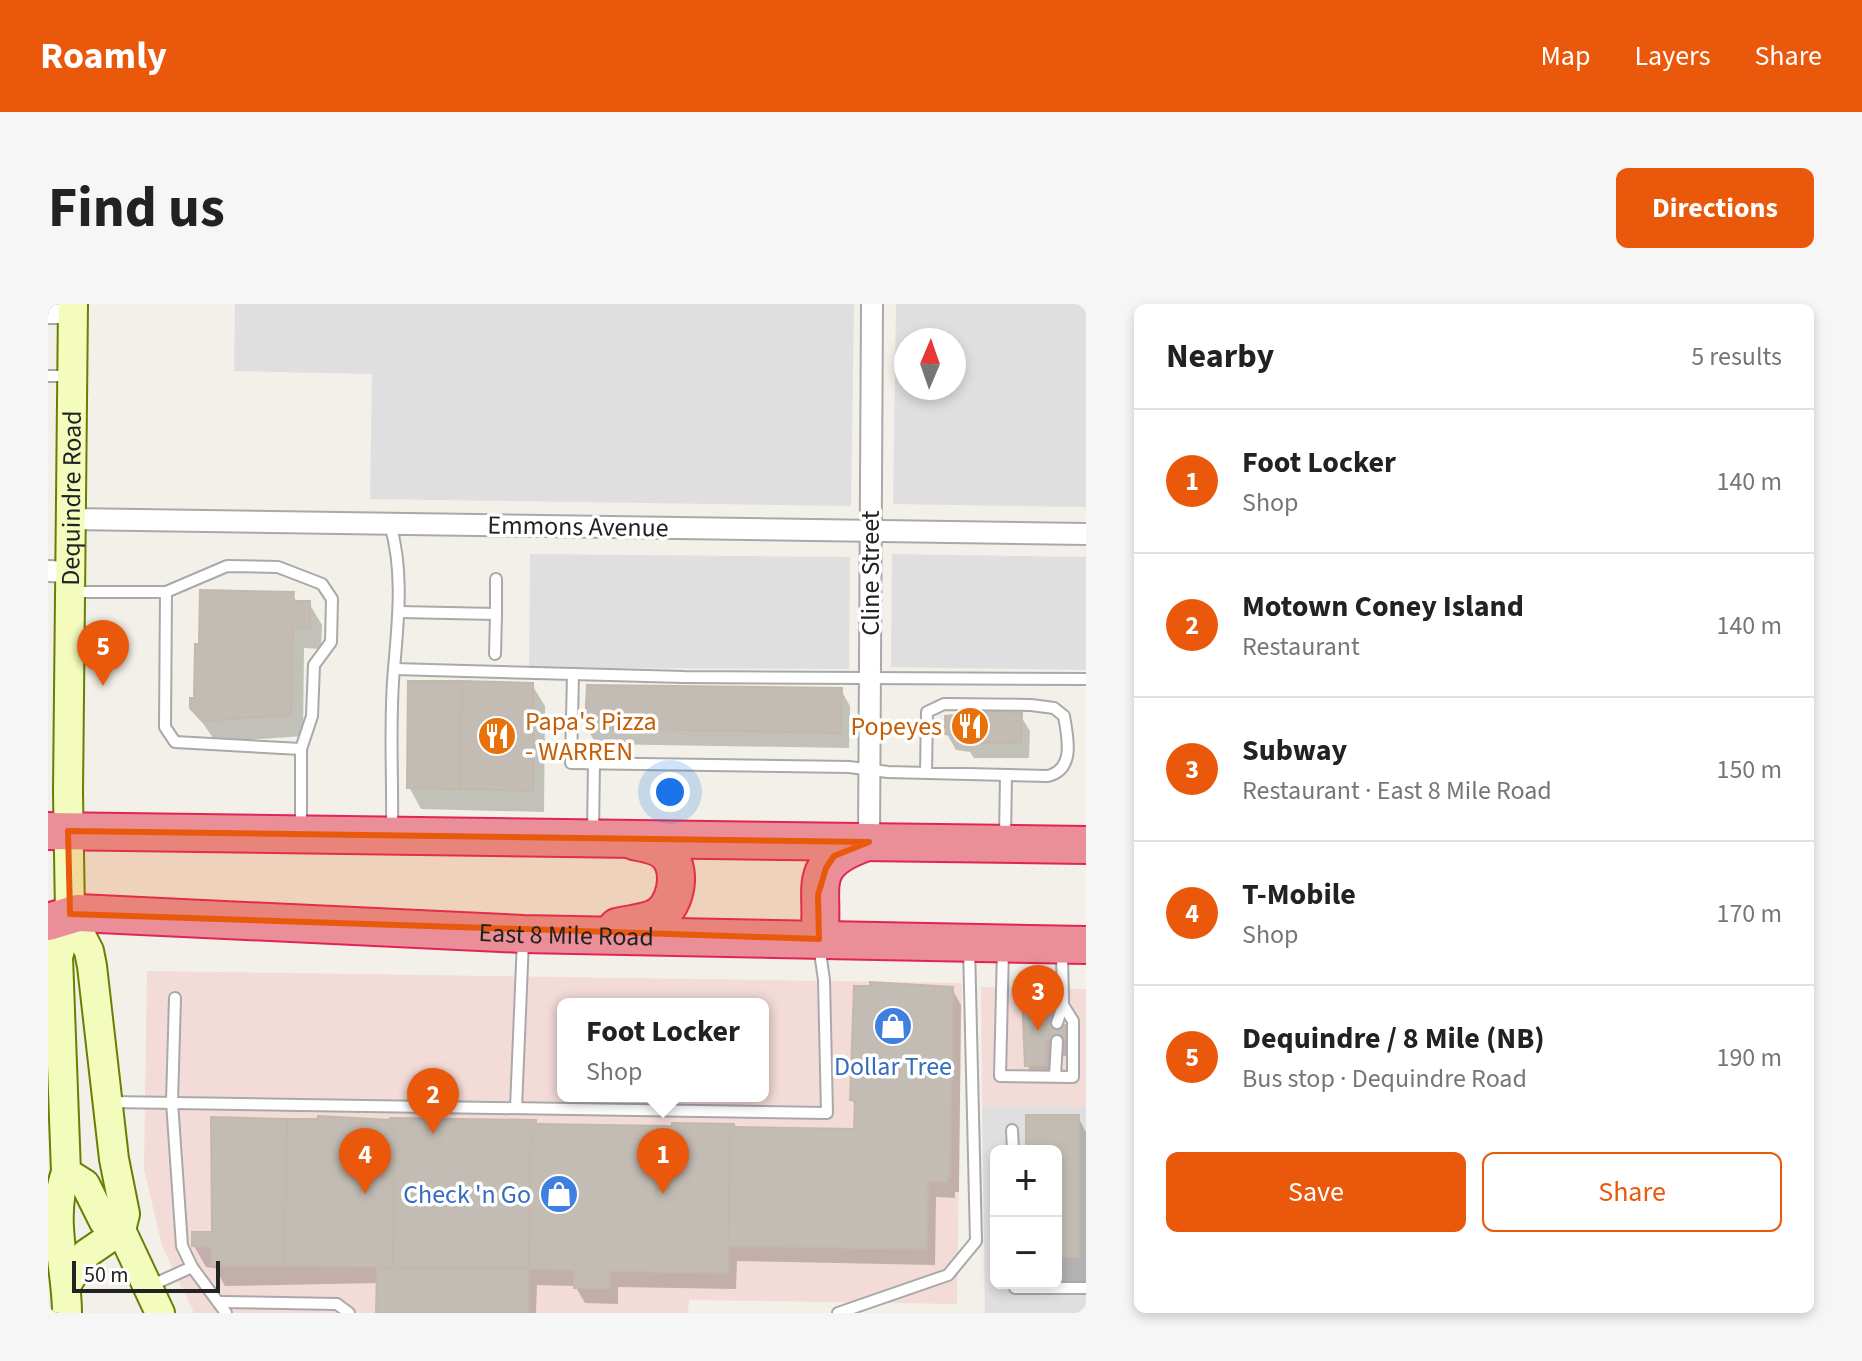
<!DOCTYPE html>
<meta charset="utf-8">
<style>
:root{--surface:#fff;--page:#f6f6f6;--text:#222;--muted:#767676;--line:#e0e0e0;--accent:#ea580c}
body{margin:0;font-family:"Source Sans 3",sans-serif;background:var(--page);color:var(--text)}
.controls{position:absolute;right:24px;bottom:24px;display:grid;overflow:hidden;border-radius:12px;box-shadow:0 4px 12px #0003}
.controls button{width:72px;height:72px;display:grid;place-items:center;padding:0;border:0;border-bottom:2px solid var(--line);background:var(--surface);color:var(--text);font:40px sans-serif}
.compass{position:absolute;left:846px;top:24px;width:72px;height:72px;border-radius:50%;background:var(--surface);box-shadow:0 4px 12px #0003;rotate:2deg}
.scale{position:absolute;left:24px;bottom:20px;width:148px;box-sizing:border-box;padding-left:8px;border:4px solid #222;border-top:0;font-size:22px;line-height:28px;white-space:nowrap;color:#222;-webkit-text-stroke:6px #fff;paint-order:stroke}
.you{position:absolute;left:622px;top:488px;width:28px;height:28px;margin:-20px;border:6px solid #fff;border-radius:50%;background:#1a73e8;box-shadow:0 0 0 12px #1a73e833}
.badge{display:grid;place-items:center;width:52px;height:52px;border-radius:50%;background:var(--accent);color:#fff;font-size:26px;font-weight:700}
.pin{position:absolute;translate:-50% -66px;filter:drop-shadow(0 2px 4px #0008)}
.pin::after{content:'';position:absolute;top:42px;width:28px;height:24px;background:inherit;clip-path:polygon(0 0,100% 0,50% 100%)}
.popup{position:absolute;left:509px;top:694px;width:212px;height:104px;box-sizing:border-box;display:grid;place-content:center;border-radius:12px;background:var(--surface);filter:drop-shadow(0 2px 6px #0005);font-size:26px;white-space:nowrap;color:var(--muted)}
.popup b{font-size:30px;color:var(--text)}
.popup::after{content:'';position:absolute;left:50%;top:100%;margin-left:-16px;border:16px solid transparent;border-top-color:var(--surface)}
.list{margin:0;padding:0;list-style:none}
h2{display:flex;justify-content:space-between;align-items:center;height:104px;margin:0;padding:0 32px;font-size:34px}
h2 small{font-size:26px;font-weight:400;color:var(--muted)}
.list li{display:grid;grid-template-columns:52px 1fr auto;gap:24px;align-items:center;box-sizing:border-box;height:144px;padding:0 32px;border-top:2px solid var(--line)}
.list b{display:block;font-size:30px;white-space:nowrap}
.list p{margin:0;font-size:26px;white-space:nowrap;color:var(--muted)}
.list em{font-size:26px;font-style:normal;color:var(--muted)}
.actions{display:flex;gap:16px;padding:24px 32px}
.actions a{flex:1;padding:18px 0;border:2px solid var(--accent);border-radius:12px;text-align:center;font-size:28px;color:var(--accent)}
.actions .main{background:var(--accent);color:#fff}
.map{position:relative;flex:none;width:1038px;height:1009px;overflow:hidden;border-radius:12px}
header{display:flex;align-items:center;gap:48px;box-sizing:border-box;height:112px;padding:0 40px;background:var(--accent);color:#fff}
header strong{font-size:38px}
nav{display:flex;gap:44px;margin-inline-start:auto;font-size:28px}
.intro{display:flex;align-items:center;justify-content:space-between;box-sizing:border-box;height:192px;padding:0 48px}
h1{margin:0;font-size:56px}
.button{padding:20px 36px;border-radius:12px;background:var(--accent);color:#fff;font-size:28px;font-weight:700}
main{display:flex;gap:48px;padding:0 48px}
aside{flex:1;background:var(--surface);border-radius:12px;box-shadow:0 4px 12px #0003}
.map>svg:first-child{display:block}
.residential{fill:#e0dfdf;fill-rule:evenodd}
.commercial{fill:#f3dbd8;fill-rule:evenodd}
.shadow{fill:#0003}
.building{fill:#c3bcb4;stroke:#c4b8aa;stroke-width:2}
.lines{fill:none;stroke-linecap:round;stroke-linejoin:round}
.lane-casing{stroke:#a9a9a9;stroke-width:14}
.street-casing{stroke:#a9a9a9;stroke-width:24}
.secondary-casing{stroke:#678001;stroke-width:32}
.highway-casing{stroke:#e12455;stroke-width:40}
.lane{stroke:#fff;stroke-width:10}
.street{stroke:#fff;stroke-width:20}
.secondary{stroke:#f3fcbd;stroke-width:28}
.highway{stroke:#ea8f98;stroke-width:36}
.marked{fill:#e8590c;fill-opacity:0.2;stroke:#e8590c;stroke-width:6;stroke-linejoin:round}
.labels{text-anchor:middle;stroke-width:7;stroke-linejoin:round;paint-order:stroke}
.street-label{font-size:26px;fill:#222;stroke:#fff}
.food-label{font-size:26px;fill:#c56008;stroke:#fff;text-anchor:start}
.shop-label{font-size:26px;fill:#366cbe;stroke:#fff}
</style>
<header>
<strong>Roamly</strong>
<nav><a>Map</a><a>Layers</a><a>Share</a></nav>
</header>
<div class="intro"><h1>Find us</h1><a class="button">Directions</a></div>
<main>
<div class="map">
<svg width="1038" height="1009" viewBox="0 0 1038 1009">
<rect width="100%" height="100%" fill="#f2f0e8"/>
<!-- residential -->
<g class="residential">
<path d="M187,0H806L803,202L322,195L324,70L186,67Z"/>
<path d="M848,0H1038V203L845,200ZM906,36V84H858V36Z"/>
<path d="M482,250L802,253L801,365L481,364Z"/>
<path d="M844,250L1038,253V366L843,363Z"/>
<path d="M934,802L1038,803V1009H937ZM948,847H1008V979H948Z"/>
</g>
<!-- commercial -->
<g class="commercial">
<path d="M99,667L914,679L909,1000L641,996L640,1009H146L114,942L96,865ZM515,700H715V792H515Z"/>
<path d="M933,683L1038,685V803L934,802Z"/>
</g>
<!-- shadow -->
<g class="shadow">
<path d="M244,290L250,299H261L274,321L273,345L256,344L255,432L168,438L144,404L148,396Z"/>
<path d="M484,381L497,402L496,508L373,505L361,483Z"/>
<path d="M793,386L802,402L801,444L548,440L539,424Z"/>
<path d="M972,411L982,427L981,454H926L922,448L908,446L899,430Z"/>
<path d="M884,681L886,685H904L913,701L911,888H907V894L888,893L887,961L689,957L688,985L570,983V1000L537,999L527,982L489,981L488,1009H330L331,979L177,982L167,964L158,963L146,942L166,930L239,817L342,816L808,827L809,804L804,796L808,684Z"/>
<path d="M996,694L1005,710V723H1015L1025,739V752H1006V777H988L979,761Z"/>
<path d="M1030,813L1038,828V983L996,979H1008V847H980Z"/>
</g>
<!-- building -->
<g class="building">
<path d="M152,286L246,288L245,297H262V324L245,323L243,411L154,417L142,404V394H146L147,340H151Z"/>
<path d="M360,377H414L412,485L359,484Z"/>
<path d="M414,377L485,379V487L412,485Z"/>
<path d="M539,381L794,384L793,429L537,424Z"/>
<path d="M918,406L974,409L973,439L915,438V433L897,430V412L918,410Z"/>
<path d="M822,678L905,683L902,872H899V878H880L879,945L680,942L682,831H686V823L806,825L807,796H802L806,682H822Z"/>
<path d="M974,692H997V721H1017V736L998,737V761L977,762Z"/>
<path d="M978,811H1031V953H1008V847H978Z"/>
<path d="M270,812L342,816V824H347L345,963L236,962L239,815H270Z"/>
<path d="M163,813L239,815L236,962L163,961V943L144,942V928H164Z"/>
<path d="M342,814L488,816V830H483L481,965L345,963L347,824H342Z"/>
<path d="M624,819L686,820V831H682L680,969L562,967V984H526V966L481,965L483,830H488V820L624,822Z"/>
<path d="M329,963L481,965L480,1009H328Z"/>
</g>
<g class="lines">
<!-- lane casing -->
<g class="lane-casing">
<g id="lane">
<path d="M0,72H22"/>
<path d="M342,220C356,267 350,317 346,365C341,417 345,472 344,524"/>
<path d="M24,288H118L179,262L230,263L274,280L284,295L283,338L266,361L264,412L253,445V523"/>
<path d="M118,288L117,423L127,438L253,445"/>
<path d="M351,308L448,310V275"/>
<path d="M447,350L448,310"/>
<path d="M346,365L636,373L1038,375"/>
<path d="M525,370L523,459L801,463L840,468L1000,472C1027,465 1020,435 1016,412L1006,404L983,401L896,400L879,408L878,469"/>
<path d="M545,529L546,459"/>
<path d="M957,534L958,471"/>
<path d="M955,645L952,772L1025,773V717L1015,701L1014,649"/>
<path d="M127,694L124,798L134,942L144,963L178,1009"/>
<path d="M1009,719L1015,701"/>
<path d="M1007,772L1009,737"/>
<path d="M63,798L779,809L776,676L771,641"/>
<path d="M468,804L475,636"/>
<path d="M964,826L965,847"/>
<path d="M967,979V984H1038"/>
<path d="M102,982L144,963"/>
<path d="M173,998L289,1000L301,1009"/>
<path d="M790,1009L900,971L928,937L921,643"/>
</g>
</g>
<!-- street casing -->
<g class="street-casing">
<g id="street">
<path d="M0,9H25"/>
<path d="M23,215L1038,230"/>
<path d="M0,267L23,268"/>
<path d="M821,538L824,0"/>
</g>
</g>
<!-- secondary casing -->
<g class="secondary-casing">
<g id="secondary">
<path d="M22,610L41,647L44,662L66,855L77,910L73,926"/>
<path d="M18,868L37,880L56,918L73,926L112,1009"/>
<path d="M19,980L38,950L73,926"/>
<path id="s1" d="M19,1009C19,961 1,917 18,868L10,653L22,610L20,488L25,0"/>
</g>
</g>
<!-- highway casing -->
<g class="highway-casing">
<g id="highway">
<path d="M0,527L1038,541"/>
<path id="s2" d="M0,618L30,609L475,630L1038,641"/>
<path d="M569,623C581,620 596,619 607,614C627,605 635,569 621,552C613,541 598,540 586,537"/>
<path d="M771,635C778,583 754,561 819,538"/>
</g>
</g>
<!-- lane -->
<use href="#lane" class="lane"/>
<!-- street -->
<use href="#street" class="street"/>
<!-- secondary -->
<use href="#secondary" class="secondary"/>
<!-- highway -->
<use href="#highway" class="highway"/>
</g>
<!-- marked area -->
<path class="marked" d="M20,527L821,538L786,552L778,564L770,591L771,635L22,610Z"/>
<!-- icons -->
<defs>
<g id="restaurant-disc" transform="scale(2)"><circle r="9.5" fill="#e8710a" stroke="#fff"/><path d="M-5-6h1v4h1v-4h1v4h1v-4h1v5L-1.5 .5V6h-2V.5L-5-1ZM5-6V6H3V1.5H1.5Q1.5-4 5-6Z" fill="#fff"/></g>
<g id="shop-disc" transform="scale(2)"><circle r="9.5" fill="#3f7fe0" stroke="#fff"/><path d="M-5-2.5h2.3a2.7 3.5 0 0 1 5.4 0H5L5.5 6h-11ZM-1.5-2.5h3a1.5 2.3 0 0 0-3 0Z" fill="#fff"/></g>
</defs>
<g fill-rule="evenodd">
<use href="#restaurant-disc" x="922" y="422"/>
<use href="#restaurant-disc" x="449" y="432"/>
<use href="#shop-disc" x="845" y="722"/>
<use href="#shop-disc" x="511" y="890"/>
</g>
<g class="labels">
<!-- street labels -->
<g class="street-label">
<text dy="9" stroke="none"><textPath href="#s1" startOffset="818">Dequindre Road</textPath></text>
<text transform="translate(530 222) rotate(1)" y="9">Emmons Avenue</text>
<text transform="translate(822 269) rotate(-90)" y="9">Cline Street</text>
<text dy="9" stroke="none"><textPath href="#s2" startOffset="520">East 8 Mile Road</textPath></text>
</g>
<!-- food labels -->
<g class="food-label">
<text x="477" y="426">Papa's Pizza<tspan x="477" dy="30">- WARREN</tspan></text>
<text x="894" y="431" text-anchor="end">Popeyes</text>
</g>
<!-- shop labels -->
<g class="shop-label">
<text x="845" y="771">Dollar Tree</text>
<text x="483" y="899" text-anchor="end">Check 'n Go</text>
</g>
</g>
</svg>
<div class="controls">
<button>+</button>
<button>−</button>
</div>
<svg class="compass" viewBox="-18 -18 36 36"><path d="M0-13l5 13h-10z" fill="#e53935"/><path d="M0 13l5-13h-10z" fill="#767676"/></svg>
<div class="scale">50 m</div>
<div class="you"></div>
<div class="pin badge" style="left:615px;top:890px">1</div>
<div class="popup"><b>Foot Locker</b>Shop</div>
<div class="pin badge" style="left:385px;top:830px">2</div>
<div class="pin badge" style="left:990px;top:727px">3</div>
<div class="pin badge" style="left:317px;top:890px">4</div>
<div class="pin badge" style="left:55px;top:382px">5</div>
</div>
<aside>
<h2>Nearby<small>5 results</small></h2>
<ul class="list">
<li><span class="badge">1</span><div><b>Foot Locker</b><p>Shop</p></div><em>140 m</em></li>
<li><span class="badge">2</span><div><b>Motown Coney Island</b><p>Restaurant</p></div><em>140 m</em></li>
<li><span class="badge">3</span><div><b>Subway</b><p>Restaurant · East 8 Mile Road</p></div><em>150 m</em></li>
<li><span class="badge">4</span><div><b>T-Mobile</b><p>Shop</p></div><em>170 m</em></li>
<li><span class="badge">5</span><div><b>Dequindre / 8 Mile (NB)</b><p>Bus stop · Dequindre Road</p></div><em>190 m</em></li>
</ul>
<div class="actions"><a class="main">Save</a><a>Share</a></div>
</aside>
</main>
